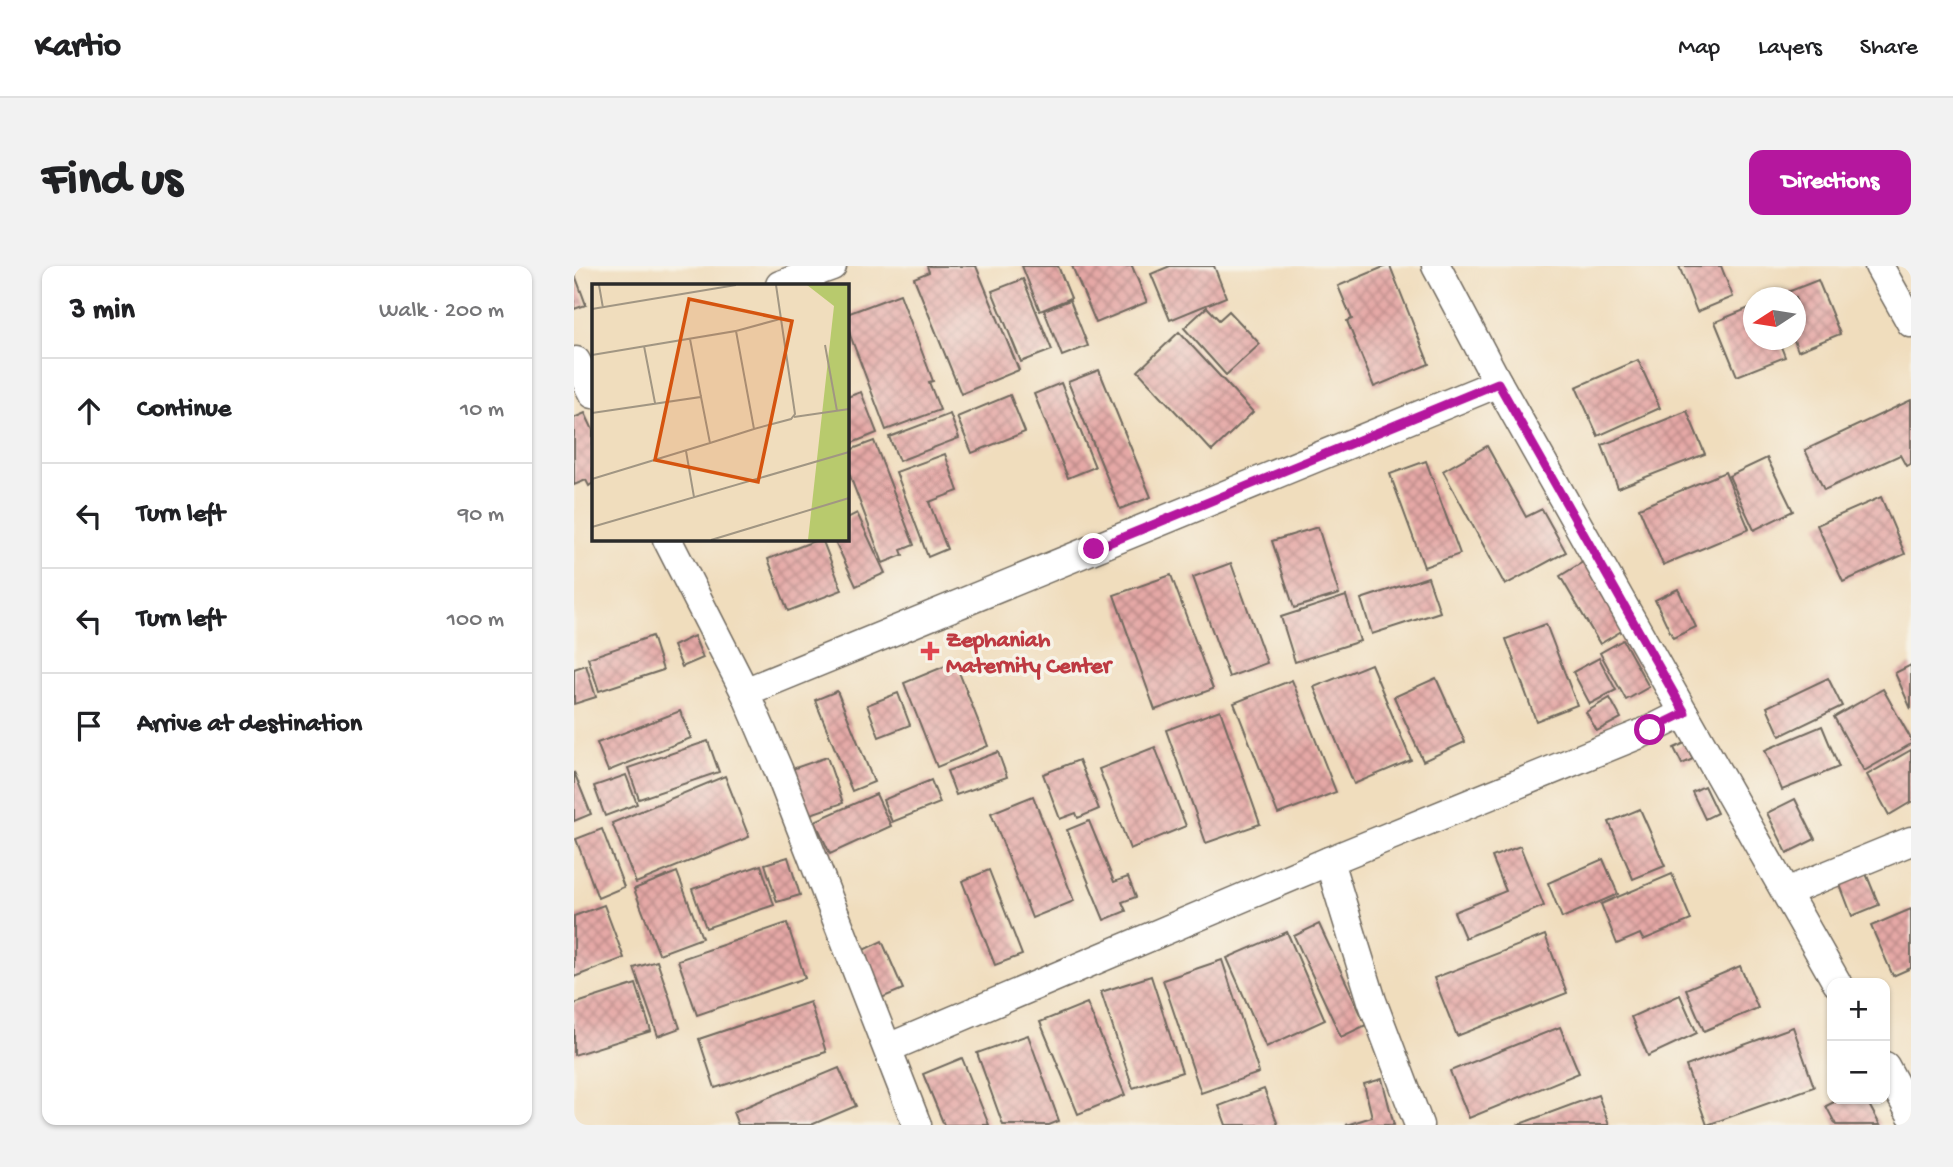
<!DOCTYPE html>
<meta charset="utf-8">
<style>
:root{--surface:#fff;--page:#f2f2f2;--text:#202124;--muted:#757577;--line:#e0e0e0;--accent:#b5179e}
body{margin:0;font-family:"Gochi Hand",sans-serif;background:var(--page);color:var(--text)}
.controls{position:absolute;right:21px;bottom:21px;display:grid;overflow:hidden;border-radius:14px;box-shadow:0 2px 5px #0004}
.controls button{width:63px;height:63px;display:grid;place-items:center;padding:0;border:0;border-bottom:2px solid var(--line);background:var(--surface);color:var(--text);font:35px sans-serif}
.compass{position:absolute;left:1169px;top:21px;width:63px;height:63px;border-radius:50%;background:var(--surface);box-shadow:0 2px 5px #0004;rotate:258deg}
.stop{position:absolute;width:21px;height:21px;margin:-16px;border:5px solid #b5179e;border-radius:50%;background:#fff}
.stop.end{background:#b5179e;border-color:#fff;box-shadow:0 2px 7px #0008}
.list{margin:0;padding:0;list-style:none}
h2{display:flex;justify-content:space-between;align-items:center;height:91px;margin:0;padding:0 28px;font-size:30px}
h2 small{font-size:23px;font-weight:400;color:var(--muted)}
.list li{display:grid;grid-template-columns:46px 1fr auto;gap:21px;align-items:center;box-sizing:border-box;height:105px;padding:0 28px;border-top:2px solid var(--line)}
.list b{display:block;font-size:26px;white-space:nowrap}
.list em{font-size:23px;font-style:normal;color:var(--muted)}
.icon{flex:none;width:38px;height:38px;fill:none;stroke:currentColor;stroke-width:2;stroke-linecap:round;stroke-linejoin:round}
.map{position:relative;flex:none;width:1337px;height:859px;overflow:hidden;border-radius:14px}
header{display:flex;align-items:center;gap:42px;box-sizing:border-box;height:98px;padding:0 35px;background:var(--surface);border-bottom:2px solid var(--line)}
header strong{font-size:33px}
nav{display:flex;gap:38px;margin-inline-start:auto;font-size:24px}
.intro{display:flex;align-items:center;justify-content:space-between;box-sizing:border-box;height:168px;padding:0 42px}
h1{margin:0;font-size:49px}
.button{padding:18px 32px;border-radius:14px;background:var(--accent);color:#fff;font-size:24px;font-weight:700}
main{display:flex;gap:42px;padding:0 42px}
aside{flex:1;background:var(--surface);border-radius:14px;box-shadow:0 2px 5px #0004}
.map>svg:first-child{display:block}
.building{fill:url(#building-cross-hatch)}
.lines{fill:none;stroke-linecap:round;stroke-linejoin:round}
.minor-casing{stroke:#70695e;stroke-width:31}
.minor{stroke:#fff;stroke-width:28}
.route{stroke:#b5179e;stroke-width:9}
.health-dot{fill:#e0444e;stroke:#f7f3e8;stroke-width:2.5}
.labels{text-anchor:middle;stroke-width:7;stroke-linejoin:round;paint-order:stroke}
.health-label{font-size:23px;font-weight:bold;fill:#be3a42;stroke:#f7f3e8;text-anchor:start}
.inset-road{fill:none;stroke:#a19683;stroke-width:2}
.view{fill:#d5540f;fill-opacity:0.15;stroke:#d5540f;stroke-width:3.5}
.inset-edge{fill:none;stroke:#2b2b2b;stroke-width:3.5}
</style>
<header>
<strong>Kartio</strong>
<nav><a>Map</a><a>Layers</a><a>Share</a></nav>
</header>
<div class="intro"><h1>Find us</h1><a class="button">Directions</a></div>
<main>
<aside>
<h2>3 min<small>Walk · 200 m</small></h2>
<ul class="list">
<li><svg class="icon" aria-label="ahead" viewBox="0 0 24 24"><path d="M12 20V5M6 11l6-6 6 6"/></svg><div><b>Continue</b></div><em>10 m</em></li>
<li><svg class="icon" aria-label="left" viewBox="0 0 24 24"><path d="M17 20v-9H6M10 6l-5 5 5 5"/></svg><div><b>Turn left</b></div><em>90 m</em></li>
<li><svg class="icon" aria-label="left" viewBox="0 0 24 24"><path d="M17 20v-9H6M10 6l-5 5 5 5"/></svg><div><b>Turn left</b></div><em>100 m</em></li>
<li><svg class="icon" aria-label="arrive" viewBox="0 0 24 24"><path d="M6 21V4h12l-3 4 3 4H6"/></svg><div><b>Arrive at destination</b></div></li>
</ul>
</aside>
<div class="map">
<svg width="1337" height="859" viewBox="0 0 1337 859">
<defs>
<pattern id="building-cross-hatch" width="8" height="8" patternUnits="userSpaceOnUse" patternTransform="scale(1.75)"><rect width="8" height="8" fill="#e5a8a6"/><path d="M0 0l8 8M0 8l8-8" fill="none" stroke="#ba8987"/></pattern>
</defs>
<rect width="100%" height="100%" fill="#f7f3e8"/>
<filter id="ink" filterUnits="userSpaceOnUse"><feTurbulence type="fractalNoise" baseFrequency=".0143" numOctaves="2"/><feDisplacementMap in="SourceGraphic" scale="14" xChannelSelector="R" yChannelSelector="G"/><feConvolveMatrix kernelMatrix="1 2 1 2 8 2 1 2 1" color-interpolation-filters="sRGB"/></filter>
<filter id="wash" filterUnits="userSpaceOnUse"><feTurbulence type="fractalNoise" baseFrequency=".00686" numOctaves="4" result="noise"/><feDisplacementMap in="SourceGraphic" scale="28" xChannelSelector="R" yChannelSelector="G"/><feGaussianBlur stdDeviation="1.57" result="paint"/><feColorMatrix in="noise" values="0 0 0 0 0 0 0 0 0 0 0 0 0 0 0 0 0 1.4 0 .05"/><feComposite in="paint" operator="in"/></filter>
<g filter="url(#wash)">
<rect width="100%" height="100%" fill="#f0ddbd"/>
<g id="blocks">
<!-- building -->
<g class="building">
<path d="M353,0H402L445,104L387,128L340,12L355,6Z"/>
<path d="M448,0H484L497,32L466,45Z"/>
<path d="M498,0H558L573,36L522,57Z"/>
<path d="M596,0H640L652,31L596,54L577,8Z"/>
<path d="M812,0H816L855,98L800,121L773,55L778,53L764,20Z"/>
<path d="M1105,0H1147L1159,31L1123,46Z"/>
<path d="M0,6L12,39L0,43Z"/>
<path d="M449,13L478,84L447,96L418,25Z"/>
<path d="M1244,14L1266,68L1224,85L1220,74L1222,32L1201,31Z"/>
<path d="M326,28L359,115L355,116L366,144L312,164L273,61V48Z"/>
<path d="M496,34L514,80L488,90L470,44Z"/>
<path d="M1180,40V74H1216L1206,78L1211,91L1163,110L1141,56Z"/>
<path d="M633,41L645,54L655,45L686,78L652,109L610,62Z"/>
<path d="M605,66L679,146L638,185L564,105Z"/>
<path d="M1064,94L1086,142L1024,170L1002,121Z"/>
<path d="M525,104L577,231L546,243L494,116Z"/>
<path d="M487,117L521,201L494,212L460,128Z"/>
<path d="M287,126L303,167L273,179V131Z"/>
<path d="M436,129L451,166L398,187L383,151Z"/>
<path d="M1337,134V198L1332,200L1326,189L1250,224L1231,184Z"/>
<path d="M1113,145L1131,188L1044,222L1028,179Z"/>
<path d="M11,147L19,164V217L15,220L12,214L0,219V152Z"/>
<path d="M376,148L385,172L325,195L315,171Z"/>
<path d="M300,175L340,279L327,284L329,289L309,297L273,202V185Z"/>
<path d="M913,180L952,251L968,243L992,286L931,319L869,205Z"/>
<path d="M371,188L384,225L355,236L373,283L354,291L322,206Z"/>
<path d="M1193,192L1219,245L1180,264L1155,210Z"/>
<path d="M852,195L886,288L850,301L816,208Z"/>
<path d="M1151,206L1175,263L1089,299L1065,242Z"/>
<path d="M1307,231L1331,288L1269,316L1243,259Z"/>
<path d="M283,247L311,307L282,320L260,273H273V252Z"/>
<path d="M744,261L765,328L720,342L698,275Z"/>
<path d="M245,273H248L268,324L214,345L194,293Z"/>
<path d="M1014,293L1054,361L1026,378L986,310Z"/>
<path d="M657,297L693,397L655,411L619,311Z"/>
<path d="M597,309L639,423L581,444L540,329Z"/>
<path d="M854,311L866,346L798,368L787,333Z"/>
<path d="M1104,323L1122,361L1099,372L1081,334Z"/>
<path d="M772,330L786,375L721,396L707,351Z"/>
<path d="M972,358L1003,439L962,455L932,373Z"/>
<path d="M78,370L89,404L25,425L14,392Z"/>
<path d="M120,370L129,392L108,401L99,380Z"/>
<path d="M1049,374L1075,421L1052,434L1026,387Z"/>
<path d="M1025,392L1042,424L1016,438L999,406Z"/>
<path d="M381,396L414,480L363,501L330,417Z"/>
<path d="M797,398L837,494L780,518L740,421Z"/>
<path d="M12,399L22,431L0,438V403Z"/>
<path d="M1337,399V443L1321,407Z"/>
<path d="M862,412L891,476L849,495L820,431Z"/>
<path d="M1254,412L1268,440L1206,470L1193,441Z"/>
<path d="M718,414L762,526L704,548L660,437Z"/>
<path d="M1309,423L1337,473V478L1290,505L1260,451Z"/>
<path d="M263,425L300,516L278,525L241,434Z"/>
<path d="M324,427L336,459L305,471L293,439Z"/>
<path d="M1036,432L1047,452L1023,465L1012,446Z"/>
<path d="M646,444L686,558L632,577L592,464Z"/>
<path d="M106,445L117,472L34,505L23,477Z"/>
<path d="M1248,460L1265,501L1208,524L1191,484Z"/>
<path d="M134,475L145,506L65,533L54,502Z"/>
<path d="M1111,477L1119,493L1108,498L1100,482Z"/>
<path d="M581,481L612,560L556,583L525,503Z"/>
<path d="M1337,484V536L1315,549L1293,509Z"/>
<path d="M424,486L433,511L382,529L373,505Z"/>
<path d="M253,491L269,537L234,549L218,503Z"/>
<path d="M505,494L525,543L504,552L502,547L486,553L469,508Z"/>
<path d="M0,506L17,548L0,555Z"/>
<path d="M52,509L63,538L31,550L20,520Z"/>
<path d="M151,510L175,571L62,617L38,557Z"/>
<path d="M357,514L366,537L318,556L309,534Z"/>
<path d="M1130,520L1143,547L1131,553L1118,526Z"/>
<path d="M302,528L317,560L256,588L241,555Z"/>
<path d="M459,530L500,635L458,652L417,547Z"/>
<path d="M1221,533L1241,573L1213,587L1193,547Z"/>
<path d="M1066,543L1091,600L1059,613L1035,556Z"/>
<path d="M515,555L540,616L554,611L562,631L548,636L552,645L530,654L493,564Z"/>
<path d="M28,563L50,621L24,632L2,573Z"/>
<path d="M946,580L970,640L891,672L880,646L932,625L918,591Z"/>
<path d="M214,591L226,629L203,636L191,598Z"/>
<path d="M1029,593L1044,628L988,652L974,617Z"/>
<path d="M187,599L200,639L132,662L118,623Z"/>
<path d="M415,604L448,689L421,699L388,615Z"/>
<path d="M1291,605L1305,639L1278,650L1265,616Z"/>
<path d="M103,606L128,672L85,688L60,623Z"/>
<path d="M1098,608L1117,654L1069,674L1066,668L1043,678L1027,638Z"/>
<path d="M30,639L50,692L0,711V650Z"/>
<path d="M1337,643V702L1319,710L1297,660Z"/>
<path d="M213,657L231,712L123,749L104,694Z"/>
<path d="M745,658L792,759L767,771L720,670Z"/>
<path d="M713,666L751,754L692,781L653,692Z"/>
<path d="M971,669L993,727L883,770L860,712Z"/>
<path d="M308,675L329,723L305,733L285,686Z"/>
<path d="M648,694L685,807L627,827L589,714Z"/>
<path d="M83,695L106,762L84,770L60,702Z"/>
<path d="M1166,700L1184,742L1130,765L1112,723Z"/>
<path d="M577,710L608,806L559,822L527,726Z"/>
<path d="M62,718L77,765L0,789V738Z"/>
<path d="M1106,729L1123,767L1074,790L1057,751Z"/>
<path d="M236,736L252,786L141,822L125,773Z"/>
<path d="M513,737L551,829L504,848L466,756Z"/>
<path d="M986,761L1005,807L895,852L876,805Z"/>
<path d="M1219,761L1240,821L1133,859L1112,800Z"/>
<path d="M454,769L485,855L475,859H429L403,787Z"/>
<path d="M388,792L415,859H370L349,808Z"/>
<path d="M265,802L282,840L237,859H164L159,846Z"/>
<path d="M808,813L820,859H772L798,851L790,818Z"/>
<path d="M690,823L704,859H652L645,840Z"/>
<path d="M1024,829L1035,859H943Z"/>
<path d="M1266,833H1292L1306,859H1262L1252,840Z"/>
</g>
</g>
</g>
<g filter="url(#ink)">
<use href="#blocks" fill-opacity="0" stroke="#70695e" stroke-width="2"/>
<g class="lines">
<!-- minor casing -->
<g class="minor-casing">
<g id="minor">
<path d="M1305,0L1337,57"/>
<path d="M206,19L258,0"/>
<path d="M2,95L19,128"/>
<path d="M924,117L1110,447"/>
<path d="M93,273L171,426"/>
<path d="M1212,626L1337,575"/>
<path d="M314,782L755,595"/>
<path d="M1311,800L1337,848"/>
<path d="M343,859L204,503L171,426L924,117L862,0"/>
<path d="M845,859L798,735L755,595L1076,464L1110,447L1263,717"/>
</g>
</g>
<!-- minor -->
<use href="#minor" class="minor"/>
</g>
</g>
<g class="lines" filter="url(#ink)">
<!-- route -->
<path class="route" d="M520,283L924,117L1111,447L1076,464"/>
</g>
<!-- markers -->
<path class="health-dot" d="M352.5 374.5h7v7h7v7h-7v7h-7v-7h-7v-7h7z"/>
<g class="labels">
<!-- health labels -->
<g class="health-label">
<text x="372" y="380">Zephaniah<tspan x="372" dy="26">Maternity Center</tspan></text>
</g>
</g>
<!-- overview -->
<g transform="translate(18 18)">
<rect width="257" height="257" fill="#f0ddbd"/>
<path d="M215,1H257V256H216L242,22Z" fill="#b8ca6d"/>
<path class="inset-road" d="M7,1L11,24M0,25L144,1M144,47L188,35M98,55L109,113M233,61L245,127M52,62L63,119M0,71L144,47L162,145L199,135L203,130L184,1M0,129L109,113L118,159L0,195M202,133L257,125M118,159L162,145M94,167L102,213M0,243L257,168M119,256L257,214"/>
<path class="view" d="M97,15L200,37L166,198L63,176Z"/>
<rect width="257" height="257" class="inset-edge"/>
</g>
</svg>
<div class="controls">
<button>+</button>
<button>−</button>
</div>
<svg class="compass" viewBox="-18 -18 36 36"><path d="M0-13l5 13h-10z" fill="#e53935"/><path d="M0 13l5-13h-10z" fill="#757577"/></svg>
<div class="stop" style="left:1076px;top:464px"></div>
<div class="stop end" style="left:520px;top:283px"></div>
</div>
</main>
